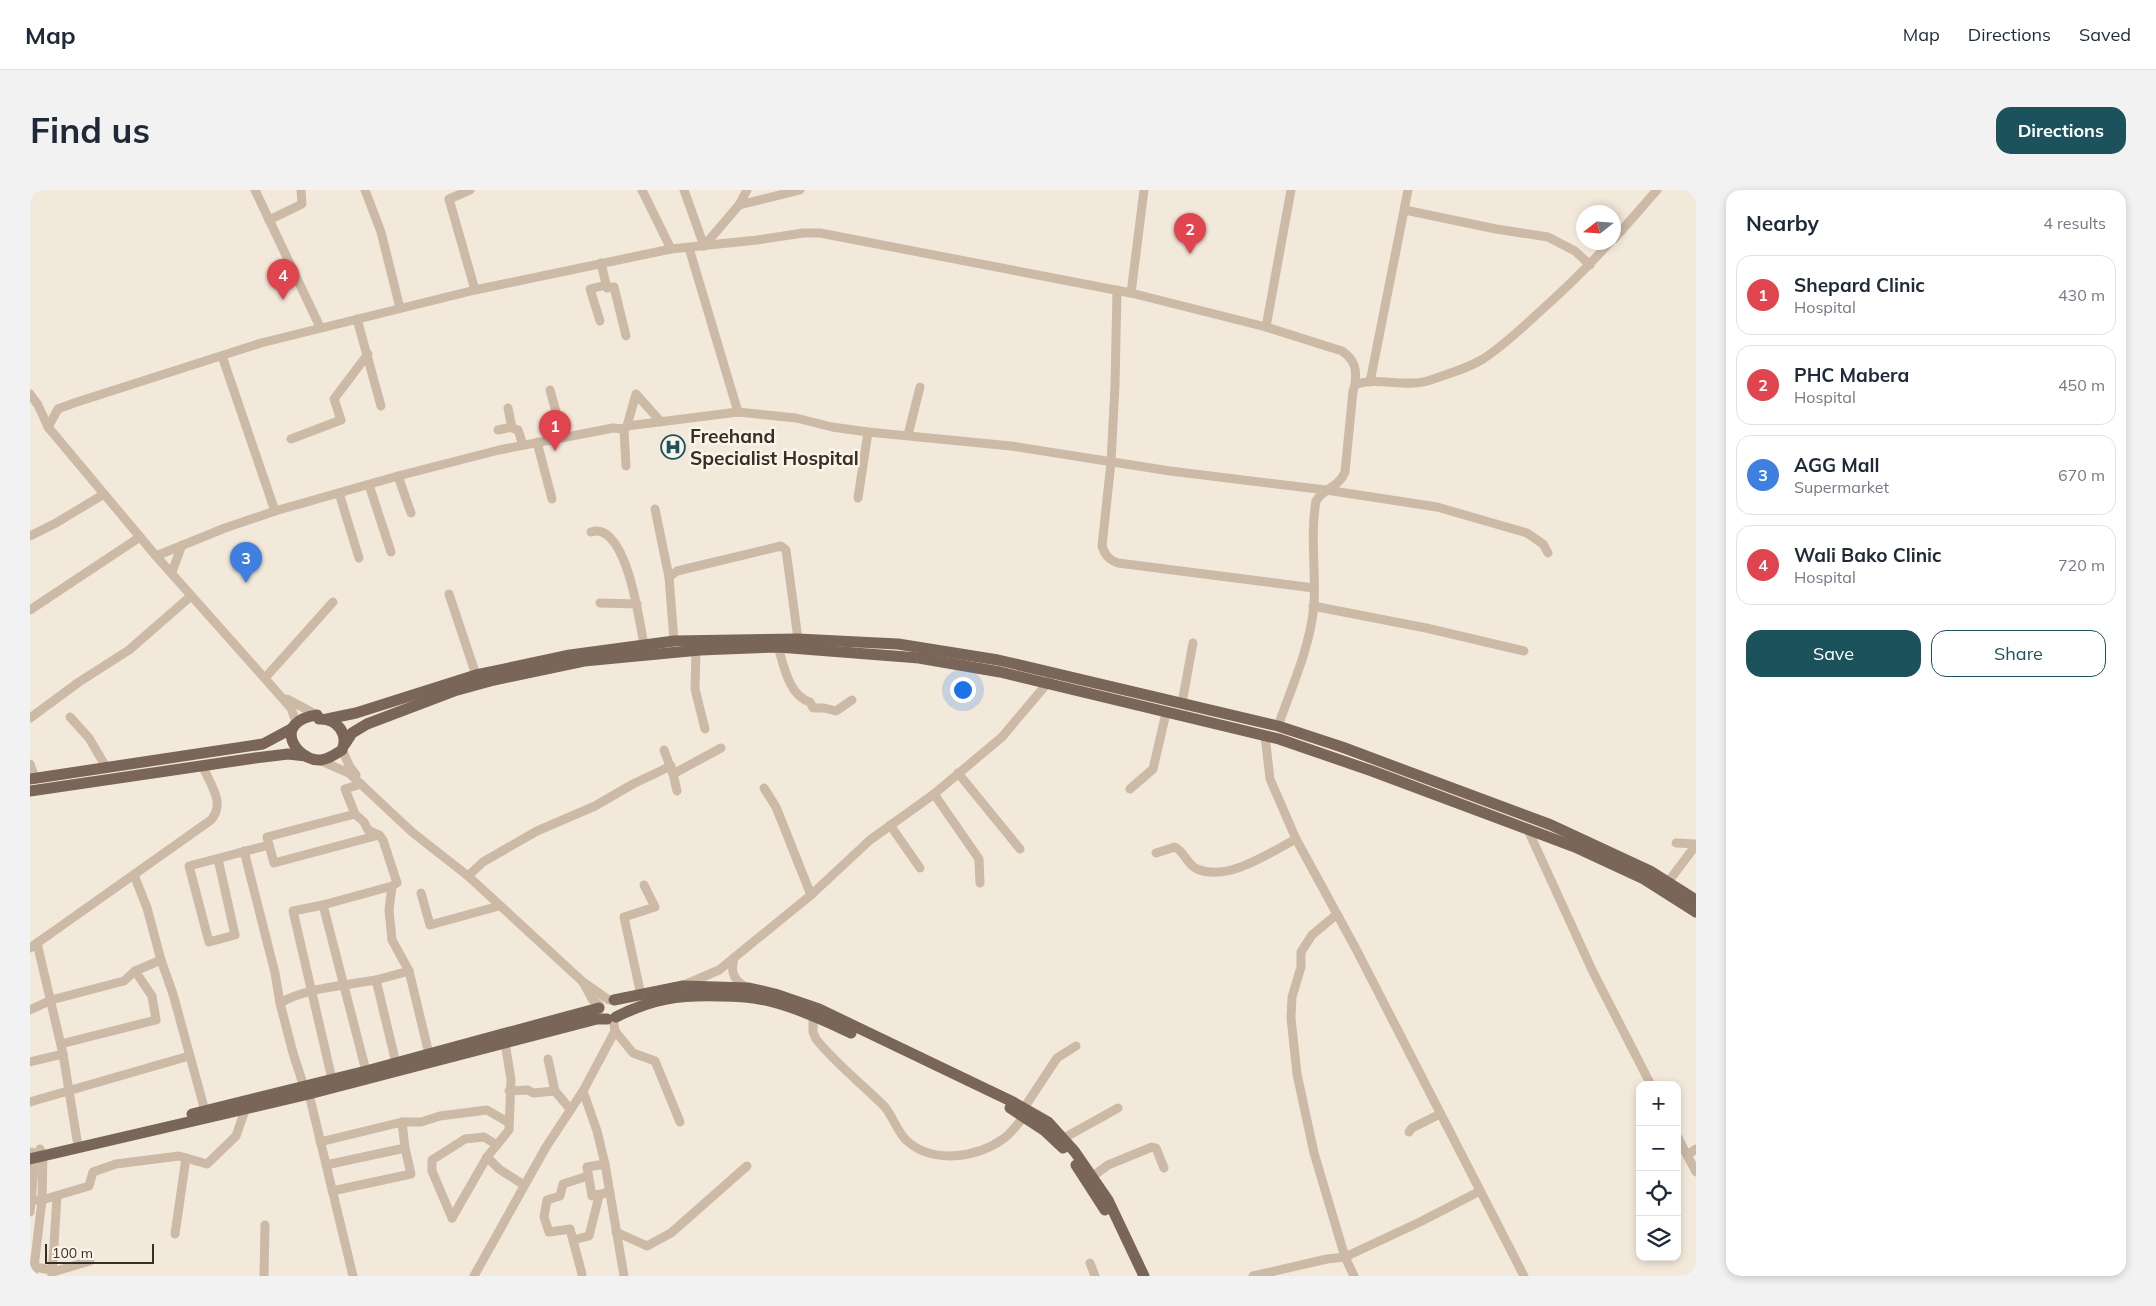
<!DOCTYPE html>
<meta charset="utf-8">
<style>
:root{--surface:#fff;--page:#f2f2f3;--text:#1f2937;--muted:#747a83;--line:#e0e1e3;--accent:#1b525b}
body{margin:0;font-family:Mulish,sans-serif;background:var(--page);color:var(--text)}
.controls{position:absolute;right:15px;bottom:15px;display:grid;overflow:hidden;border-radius:10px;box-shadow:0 2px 8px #0003}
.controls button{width:45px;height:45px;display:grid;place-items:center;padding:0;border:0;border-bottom:1px solid var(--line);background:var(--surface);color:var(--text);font:25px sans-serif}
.compass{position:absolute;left:1546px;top:15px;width:45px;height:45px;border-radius:50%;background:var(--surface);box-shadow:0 2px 8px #0003;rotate:253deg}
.scale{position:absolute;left:15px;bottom:12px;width:109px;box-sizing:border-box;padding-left:5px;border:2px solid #372e27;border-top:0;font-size:14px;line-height:18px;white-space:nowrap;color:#372e27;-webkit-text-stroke:4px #faf3e8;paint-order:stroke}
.you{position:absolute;left:932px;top:499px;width:18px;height:18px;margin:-12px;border:4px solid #fff;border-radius:50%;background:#1a73e8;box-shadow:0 0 0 8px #1a73e833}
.badge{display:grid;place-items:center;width:32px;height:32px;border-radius:50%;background:var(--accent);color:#fff;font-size:16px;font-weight:700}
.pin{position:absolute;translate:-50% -41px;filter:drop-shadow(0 1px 2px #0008)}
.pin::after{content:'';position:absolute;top:26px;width:18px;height:15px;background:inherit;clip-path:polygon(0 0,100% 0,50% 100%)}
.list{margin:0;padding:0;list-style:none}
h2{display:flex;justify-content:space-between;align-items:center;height:65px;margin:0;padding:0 20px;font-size:21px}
h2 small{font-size:16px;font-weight:400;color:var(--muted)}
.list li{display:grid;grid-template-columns:32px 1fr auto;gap:15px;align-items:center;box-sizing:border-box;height:80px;margin:0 10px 10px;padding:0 10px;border:1px solid var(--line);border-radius:15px}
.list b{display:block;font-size:19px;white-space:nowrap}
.list p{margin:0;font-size:16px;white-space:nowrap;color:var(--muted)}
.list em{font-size:16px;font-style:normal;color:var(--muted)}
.actions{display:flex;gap:10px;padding:15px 20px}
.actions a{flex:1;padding:11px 0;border:1px solid var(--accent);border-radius:15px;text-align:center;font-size:18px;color:var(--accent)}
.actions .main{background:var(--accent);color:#fff}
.icon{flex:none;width:28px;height:28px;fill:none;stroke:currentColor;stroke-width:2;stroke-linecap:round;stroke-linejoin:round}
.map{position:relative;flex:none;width:1666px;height:1086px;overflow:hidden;border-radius:15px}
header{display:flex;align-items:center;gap:30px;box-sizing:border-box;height:70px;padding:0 25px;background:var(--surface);border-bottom:1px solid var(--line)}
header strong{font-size:24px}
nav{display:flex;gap:28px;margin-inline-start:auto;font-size:18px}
.intro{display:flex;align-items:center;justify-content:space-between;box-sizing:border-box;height:120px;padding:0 30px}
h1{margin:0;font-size:35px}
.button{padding:12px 22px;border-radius:15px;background:var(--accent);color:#fff;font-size:18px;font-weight:700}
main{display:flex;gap:30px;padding:0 30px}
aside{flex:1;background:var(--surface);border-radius:15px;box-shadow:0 2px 8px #0003}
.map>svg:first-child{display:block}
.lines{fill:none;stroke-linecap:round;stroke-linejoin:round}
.minor{stroke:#ccbaa6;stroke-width:9}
.major{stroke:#7a6658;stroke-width:11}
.labels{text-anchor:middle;stroke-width:5;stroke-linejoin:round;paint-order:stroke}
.poi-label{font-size:19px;font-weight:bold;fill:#372e27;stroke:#faf3e8;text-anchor:start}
</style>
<header>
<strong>Map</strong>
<nav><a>Map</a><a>Directions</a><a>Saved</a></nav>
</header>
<div class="intro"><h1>Find us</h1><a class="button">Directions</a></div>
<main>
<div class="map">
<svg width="1666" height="1086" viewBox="0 0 1666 1086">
<rect width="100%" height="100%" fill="#f3e9db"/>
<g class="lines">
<!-- minor -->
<g class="minor">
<path d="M225,0L290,137"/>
<path d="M335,0L351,42L370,118"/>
<path d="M440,0L419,9L445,100"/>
<path d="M612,0L641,59"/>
<path d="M654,0L674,56"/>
<path d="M709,15L770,0"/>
<path d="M1375,20L1466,39L1518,47L1545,61L1560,75"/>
<path d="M239,30L272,14L271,0"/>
<path d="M1584,49L1627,0"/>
<path d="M674,56L709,15L717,0"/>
<path d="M659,58L708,222"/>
<path d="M571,73L577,98L584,97L596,146"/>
<path d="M1087,100L1085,196L1081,272L1072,356C1075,365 1079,370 1088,373L1284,398"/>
<path d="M1101,103L1114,0"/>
<path d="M327,129L351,216"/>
<path d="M570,131L560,99L576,95"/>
<path d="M1236,137L1261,0"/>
<path d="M192,166L245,321"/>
<path d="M1340,192L1378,0"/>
<path d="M520,200L533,247"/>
<path d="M0,204L8,215L18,237L126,366L261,518L266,532"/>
<path d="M478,218L482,238L488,240L493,255"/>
<path d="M597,236L606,204L631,232"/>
<path d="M18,237L28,219L44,213L231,153L445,100L641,59L727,50L773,43H790L1101,103L1236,137L1312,161C1325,170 1327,179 1325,195"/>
<path d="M594,239L596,276"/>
<path d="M468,240L482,237"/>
<path d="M878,245L890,197"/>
<path d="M261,249L311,230L304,209L338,164"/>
<path d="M507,252L522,309"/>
<path d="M368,286L381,323"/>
<path d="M339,295L361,362"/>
<path d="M309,303L329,368"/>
<path d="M828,308L838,242"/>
<path d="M625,319L639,387L644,451"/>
<path d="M561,342C564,341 568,340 572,342C599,353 609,429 614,455"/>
<path d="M0,346L26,333L74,304"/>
<path d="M126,366L195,338L245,321L368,286L469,260L583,238L594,239L597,236L708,222L766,228L802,237L838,242L981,256L1140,281L1296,300L1407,317L1497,343L1513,354L1518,363"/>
<path d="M142,382L152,355"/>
<path d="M639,387L647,381L751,356L756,360L768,449"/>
<path d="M419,404L446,485"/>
<path d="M570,413L607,414"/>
<path d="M1283,416L1396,438L1494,461"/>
<path d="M0,420L110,347"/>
<path d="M748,457C754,476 759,506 780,512L783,518H794L806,521L822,510"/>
<path d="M666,460L665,499L675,539"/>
<path d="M235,488L303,412"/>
<path d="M257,509L287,525"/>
<path d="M1152,513L1163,453"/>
<path d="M40,527L59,548L76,577"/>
<path d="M0,528L49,492L99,460L161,406"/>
<path d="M1248,536C1262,496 1280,458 1284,415C1286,380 1280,345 1286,311C1294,298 1309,297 1315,282L1323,201L1325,195C1345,186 1374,198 1397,191C1416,185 1436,179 1453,169C1473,156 1490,140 1506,125C1532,102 1557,78 1580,52"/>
<path d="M1235,546L1240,589L1266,649L1326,759L1494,1086"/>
<path d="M312,560L320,577L326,585"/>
<path d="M634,560L643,584L647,601"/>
<path d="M289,570L319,583L382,642L438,686L553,792L579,810"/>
<path d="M0,574L5,588"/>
<path d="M928,583L990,659"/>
<path d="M643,584L691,558"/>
<path d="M734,598L746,617L781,705"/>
<path d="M1100,599L1123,579L1136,523"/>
<path d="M904,604L949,669L950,693"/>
<path d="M860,635L890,678"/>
<path d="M1498,640L1563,782L1621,895"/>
<path d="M1646,653L1666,654"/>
<path d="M239,655L237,647L325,624"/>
<path d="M214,661L245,783L250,813L263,863L274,897"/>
<path d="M1126,663L1145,657C1155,662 1157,675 1167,679C1198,692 1239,663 1266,649"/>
<path d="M188,669L205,745L179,752L159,676L239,655L244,673L349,645"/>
<path d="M104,685L117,718L131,770L143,804L175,921"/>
<path d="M438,686L453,672L507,641L565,616L603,594L641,576"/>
<path d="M1638,692L1666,655"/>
<path d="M362,696L359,720L362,750L379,781L399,864"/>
<path d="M391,703L400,735L469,716"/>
<path d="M293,715L336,881"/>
<path d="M1306,725L1282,745L1271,762V777L1262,807L1261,828L1267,884L1284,963L1315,1067L1324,1086"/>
<path d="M7,753L33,864L47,950"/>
<path d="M0,758L181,630C196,613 180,594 172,575"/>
<path d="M704,768C700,783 704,791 718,798"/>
<path d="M553,792L562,809L570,816"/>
<path d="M654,795L689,780L781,705L840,650L904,604L972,547L1020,490"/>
<path d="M611,805L594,727L625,717L614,695"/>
<path d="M250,813C276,798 317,795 346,790"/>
<path d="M0,820L21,810L94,791L105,781L131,770"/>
<path d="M783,826V842L786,849C806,874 832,894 854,916C863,926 867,942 877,951C903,974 946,968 973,949C981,944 987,934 994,927"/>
<path d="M585,841L603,863L625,871L650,932"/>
<path d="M31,854L126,830L122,806L105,781"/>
<path d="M518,869L525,901"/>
<path d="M0,872L33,864"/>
<path d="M366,873L346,790L379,781"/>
<path d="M302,889L263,721L293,715L362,696L367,693L353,650L349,645L338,640L334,632L325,624L315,599L331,594"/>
<path d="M479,901L498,900L503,903L525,901L540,919"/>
<path d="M553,901L567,941L575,974L594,1086"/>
<path d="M279,904L323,1086"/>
<path d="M0,912L159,866"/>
<path d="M994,918L1027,868L1046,856"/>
<path d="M1379,942L1382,938L1410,924"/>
<path d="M1647,946L1666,982"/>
<path d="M1034,948L1088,918"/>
<path d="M290,952L372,932H391L410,926L457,920L479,933"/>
<path d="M1657,965L1666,959"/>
<path d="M457,967L469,979L494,995"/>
<path d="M575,974L557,977L562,1006L580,1002"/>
<path d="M296,975L375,958L372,932"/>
<path d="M1063,986L1078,975L1122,957L1126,958L1134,978"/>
<path d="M302,1001L381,984L375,958"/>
<path d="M1,1010H12L59,996L63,982L86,974L149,966L177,974L206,946L215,920"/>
<path d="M0,1022L5,968L2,962"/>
<path d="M422,1028L457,967L479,940L481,890L475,852"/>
<path d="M422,1028L402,981V970L435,949L454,947L467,955"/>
<path d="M586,1042L617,1056L641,1043L717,976"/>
<path d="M145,1044L156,968"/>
<path d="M543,1050L559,1046L569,1006"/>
<path d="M1060,1073L1065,1086"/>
<path d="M0,1076L26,1081L60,1071"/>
<path d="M552,1084L540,1039L519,1042L514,1027L517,1010L530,1006L533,994L558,986"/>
<path d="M3,1086L12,1010L13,965L10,959"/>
<path d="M22,1086L27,1006"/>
<path d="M234,1086L235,1035"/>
<path d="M444,1086L516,957L553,901L585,841L583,828"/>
<path d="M1223,1086L1297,1069L1315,1067L1390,1032L1450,1001"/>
</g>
<!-- major -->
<g class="major">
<path d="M287,525L289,529C307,528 319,544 312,560C306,564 299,569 291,570C267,572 240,532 287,525Z"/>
<path d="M297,529L326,523L446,485L540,465L644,451L768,449L868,454L968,470L1248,536L1312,557L1521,635L1620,681L1666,710"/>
<path d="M315,554L322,543L337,534L424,501L464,490L554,471L670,460L748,457L889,468L970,482L1249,549L1342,581L1545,657L1614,689L1666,722"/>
<path d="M0,589L233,554L261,539"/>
<path d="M0,601L225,568L258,564L276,566"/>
<path d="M584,810L653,796L719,798L745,804L789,819L983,912L1018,932L1045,962L1078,1010L1114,1086"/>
<path d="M586,827C624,808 648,805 690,806C707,806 726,807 743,812C770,819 796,831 821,843"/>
<path d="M980,918L1015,941L1033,958"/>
<path d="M162,924L336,881L569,818"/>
<path d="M0,969L279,904L567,829H577"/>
<path d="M1046,975L1075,1020"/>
</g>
</g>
<!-- icons -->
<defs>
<g id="hospital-ring" transform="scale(1.25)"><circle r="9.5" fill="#faf3e8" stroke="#1b525b" stroke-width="1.5"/><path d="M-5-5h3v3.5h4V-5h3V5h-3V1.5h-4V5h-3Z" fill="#1b525b"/></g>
</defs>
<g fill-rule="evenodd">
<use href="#hospital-ring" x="643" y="257"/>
</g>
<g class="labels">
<!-- poi labels -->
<g class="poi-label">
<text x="660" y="253">Freehand<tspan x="660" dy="22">Specialist Hospital</tspan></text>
</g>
</g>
</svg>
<div class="controls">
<button>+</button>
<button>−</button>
<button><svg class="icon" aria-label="locate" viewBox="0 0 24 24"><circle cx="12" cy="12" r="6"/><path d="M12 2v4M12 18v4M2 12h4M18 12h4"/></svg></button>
<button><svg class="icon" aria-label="layers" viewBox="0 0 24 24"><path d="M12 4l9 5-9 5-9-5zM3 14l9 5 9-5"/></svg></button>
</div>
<svg class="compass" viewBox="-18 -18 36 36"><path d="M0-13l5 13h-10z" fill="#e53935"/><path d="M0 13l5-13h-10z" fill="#747a83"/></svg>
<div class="scale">100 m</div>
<div class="you"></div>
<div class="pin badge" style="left:525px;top:261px;background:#e0444e">1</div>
<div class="pin badge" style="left:1160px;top:64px;background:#e0444e">2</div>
<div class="pin badge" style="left:216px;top:393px;background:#3f7fe0">3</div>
<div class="pin badge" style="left:253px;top:110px;background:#e0444e">4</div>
</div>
<aside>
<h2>Nearby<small>4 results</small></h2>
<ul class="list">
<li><span class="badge" style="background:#e0444e">1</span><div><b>Shepard Clinic</b><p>Hospital</p></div><em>430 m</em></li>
<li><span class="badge" style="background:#e0444e">2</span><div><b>PHC Mabera</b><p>Hospital</p></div><em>450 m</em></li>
<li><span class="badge" style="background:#3f7fe0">3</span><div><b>AGG Mall</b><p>Supermarket</p></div><em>670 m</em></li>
<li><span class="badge" style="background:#e0444e">4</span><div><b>Wali Bako Clinic</b><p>Hospital</p></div><em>720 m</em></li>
</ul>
<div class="actions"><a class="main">Save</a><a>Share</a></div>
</aside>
</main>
